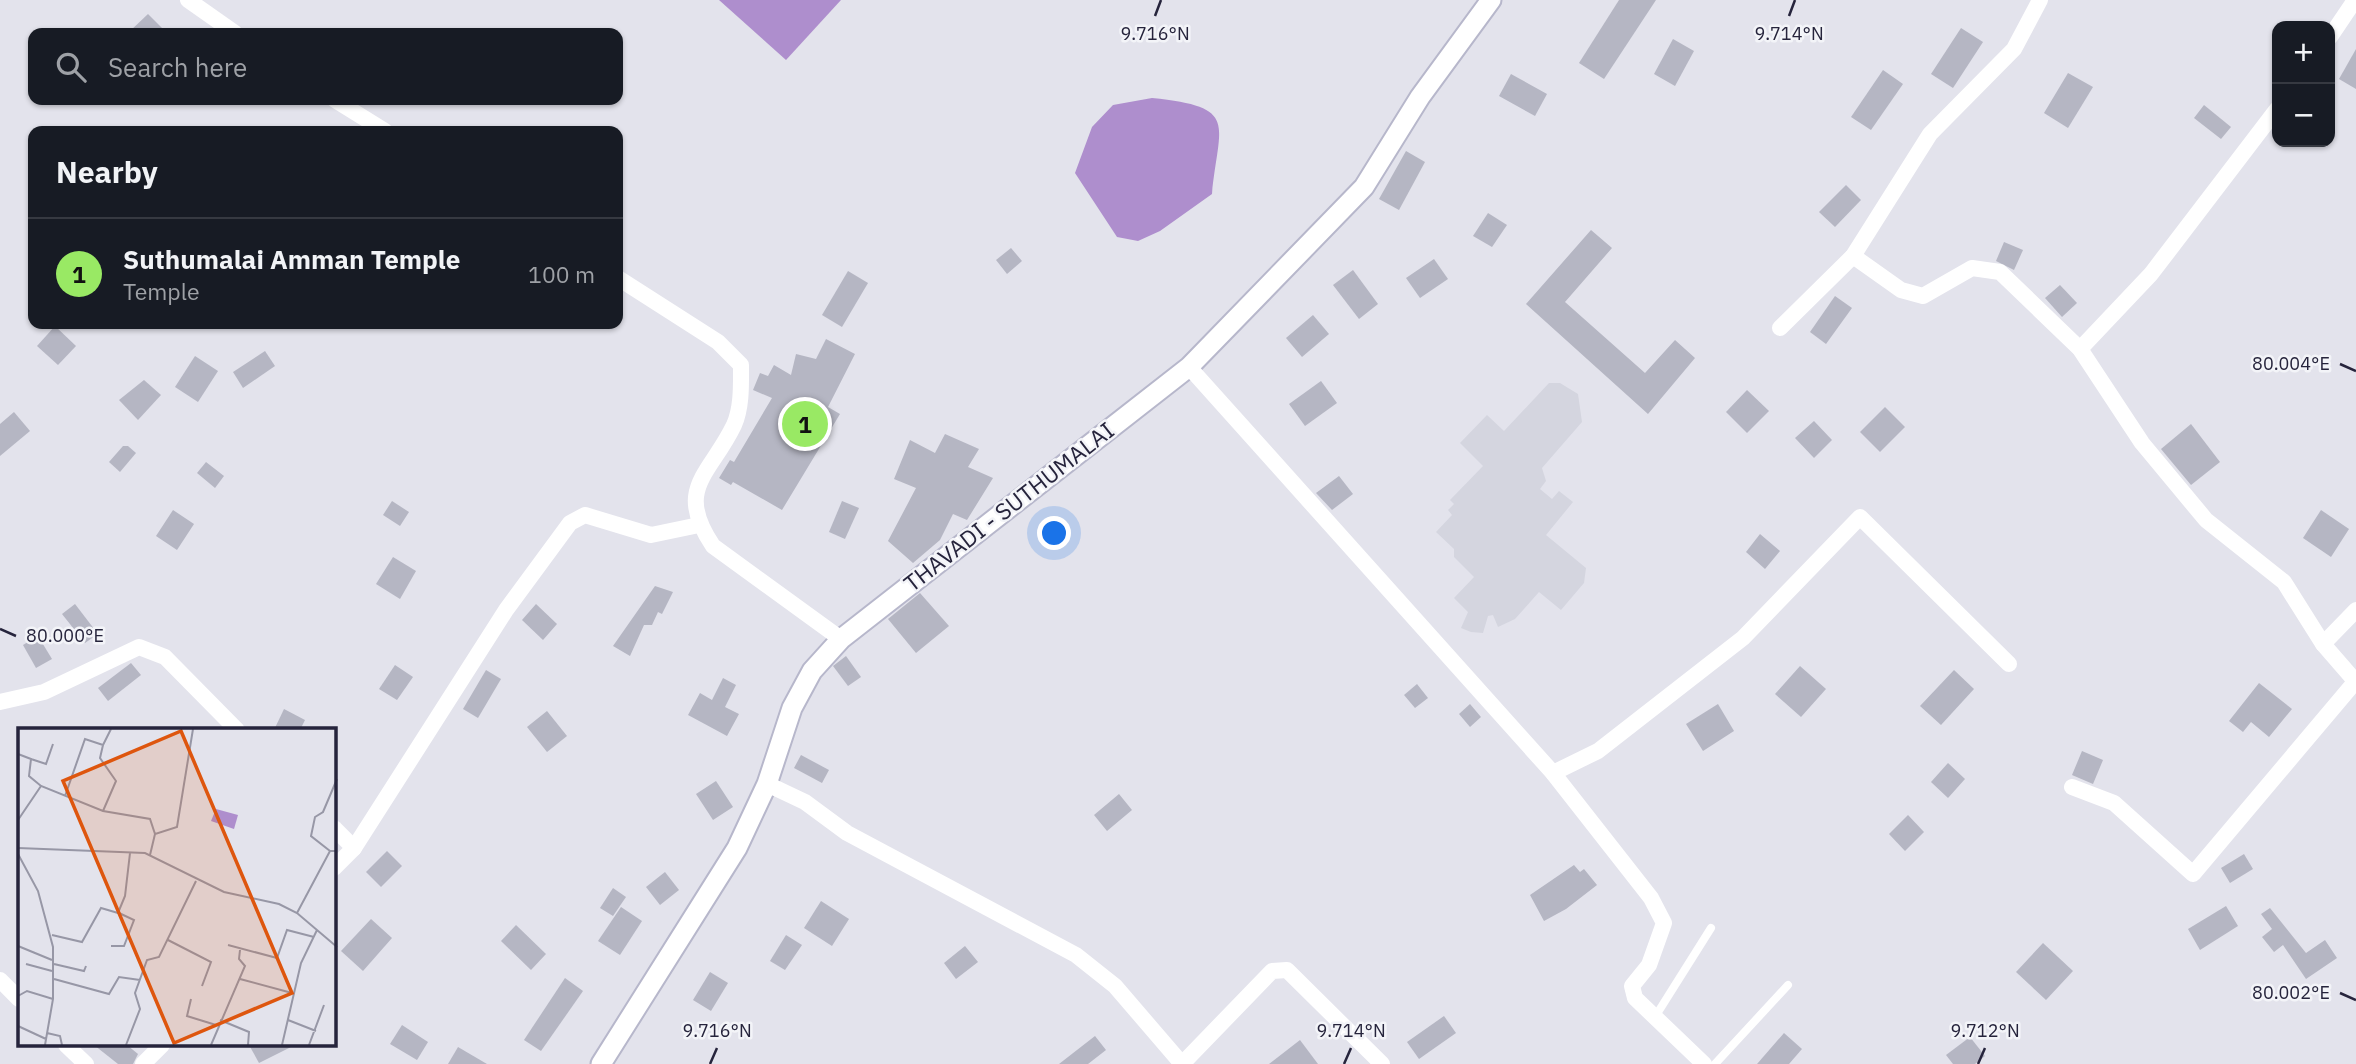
<!DOCTYPE html>
<meta charset="utf-8">
<style>
:root{--surface:#171b24;--page:#242831;--text:#f1f3f6;--muted:#9ea1a6;--line:#363941;--accent:#99e964}
body{margin:0;font-family:"IBM Plex Sans",sans-serif;background:var(--page);color:var(--text)}
.controls{position:absolute;right:21px;top:21px;display:grid;overflow:hidden;border-radius:14px;box-shadow:0 2px 5px #0004}
.controls button{width:63px;height:63px;display:grid;place-items:center;padding:0;border:0;border-bottom:2px solid var(--line);background:var(--surface);color:var(--text);font:35px sans-serif}
.you{position:absolute;left:1055px;top:534px;width:24px;height:24px;margin:-18px;border:5px solid #fff;border-radius:50%;background:#1a73e8;box-shadow:0 0 0 10px #1a73e833}
.badge{display:grid;place-items:center;width:46px;height:46px;border-radius:50%;background:var(--accent);color:#111;font-size:23px;font-weight:700}
.pin{position:absolute;translate:-50% -50%;border:4px solid #fff;box-shadow:0 2px 7px #0006}
.list{margin:0;padding:0;list-style:none}
h2{display:flex;justify-content:space-between;align-items:center;height:91px;margin:0;padding:0 28px;font-size:30px}
h2 small{font-size:23px;font-weight:400;color:var(--muted)}
.list li{display:grid;grid-template-columns:46px 1fr auto;gap:21px;align-items:center;box-sizing:border-box;height:112px;padding:0 28px;border-top:2px solid var(--line)}
.list b{display:block;font-size:26px;white-space:nowrap}
.list p{margin:0;font-size:23px;white-space:nowrap;color:var(--muted)}
.list em{font-size:23px;font-style:normal;color:var(--muted)}
.icon{flex:none;width:38px;height:38px;fill:none;stroke:currentColor;stroke-width:2;stroke-linecap:round;stroke-linejoin:round}
.map{position:relative;flex:none;width:2356px;height:1064px;overflow:hidden}
.search{position:absolute;background:var(--surface);box-shadow:0 2px 5px #0004;left:28px;top:28px;width:595px;height:77px;display:flex;align-items:center;gap:18px;box-sizing:border-box;padding:0 24px;border-radius:14px;color:var(--muted);font-size:26px}
.panel{position:absolute;background:var(--surface);box-shadow:0 2px 5px #0004;left:28px;top:126px;width:595px;height:203px;border-radius:14px}
.map>svg:first-child{display:block}
.built{fill:#d4d5df}
.water{fill:#ae8ecd}
.building{fill:#b5b6c3}
.lines{fill:none;stroke-linecap:round;stroke-linejoin:round}
.secondary-casing{stroke:#b7b7cb;stroke-width:23}
.service{stroke:#fff;stroke-width:8}
.minor{stroke:#fff;stroke-width:16}
.secondary{stroke:#fff;stroke-width:19}
.ticks{fill:none;stroke:#26243c;stroke-width:2.5}
.labels{text-anchor:middle;stroke-width:5;stroke-linejoin:round;paint-order:stroke}
.street-label{font-size:23px;fill:#26243c;stroke:#f3f4f8}
.inset-road{fill:none;stroke:#9797a6;stroke-width:2}
.view{fill:#de560e;fill-opacity:0.15;stroke:#de560e;stroke-width:3.5}
.inset-edge{fill:none;stroke:#26243c;stroke-width:3.5}
.ticks-label{font-size:18px;text-anchor:middle;fill:#26243c;stroke:#f3f4f8;stroke-width:5;stroke-linejoin:round;paint-order:stroke}
</style>
<div class="map">
<svg width="2356" height="1064" viewBox="0 0 2356 1064">
<rect width="100%" height="100%" fill="#e3e3ec"/>
<!-- built -->
<path class="built" d="M1549,383H1560L1578,394L1582,422L1542,468L1546,481L1540,489L1552,499L1559,491L1573,502L1546,535L1586,568L1584,583L1561,610L1539,592L1515,619L1498,627L1493,615L1488,616L1483,633L1471,632L1461,628L1468,612L1454,598L1474,577L1454,557V549L1436,532L1452,515L1448,510L1454,504L1450,500L1483,466L1460,443L1487,415L1504,431Z"/>
<!-- water -->
<g class="water">
<path d="M719,0H841L786,60Z"/>
<path d="M1152,98C1240,107 1219,123 1212,194L1160,231L1138,241L1117,237L1075,173L1092,127L1113,105Z"/>
</g>
<!-- building -->
<g class="building">
<path d="M1619,0H1656L1604,79L1579,63Z"/>
<path d="M148,14L167,33H128Z"/>
<path d="M1961,28L1983,42L1953,88L1931,74Z"/>
<path d="M1673,39L1694,51L1675,86L1654,74Z"/>
<path d="M2356,49V89L2339,79Z"/>
<path d="M1883,70L1903,84L1871,130L1851,117Z"/>
<path d="M2068,73L2093,87L2068,128L2044,113Z"/>
<path d="M1511,74L1547,94L1535,116L1499,96Z"/>
<path d="M2204,105L2231,127L2221,139L2194,118Z"/>
<path d="M1406,151L1425,162L1399,210L1379,199Z"/>
<path d="M1846,185L1861,200L1835,227L1819,212Z"/>
<path d="M1488,213L1507,225L1492,247L1473,236Z"/>
<path d="M1591,230L1612,248L1565,302L1645,373L1675,340L1695,358L1648,414L1526,304Z"/>
<path d="M2004,242L2023,250L2014,270L1996,261Z"/>
<path d="M1011,248L1022,261L1007,274L996,260Z"/>
<path d="M1434,259L1448,279L1420,298L1406,278Z"/>
<path d="M1353,270L1378,304L1359,319L1333,285Z"/>
<path d="M848,271L868,283L842,327L822,315Z"/>
<path d="M2060,285L2077,303L2062,317L2045,298Z"/>
<path d="M1835,296L1852,308L1826,344L1810,332Z"/>
<path d="M1313,315L1329,334L1302,357L1286,338Z"/>
<path d="M55,326L76,346L58,365L37,346Z"/>
<path d="M826,339L855,354L828,407L840,414L782,510L733,482L731,485L719,478L730,460L734,462L772,398L753,390L760,373L768,376L774,365L791,375L796,354L816,359Z"/>
<path d="M265,351L275,366L243,388L233,372Z"/>
<path d="M195,356L218,371L198,402L175,387Z"/>
<path d="M144,380L161,395L138,420L119,400Z"/>
<path d="M1321,381L1337,403L1305,426L1289,404Z"/>
<path d="M1747,390L1769,411L1747,433L1726,412Z"/>
<path d="M1885,407L1905,427L1880,452L1860,432Z"/>
<path d="M14,412L30,431L0,456V424Z"/>
<path d="M1814,421L1832,440L1814,458L1795,438Z"/>
<path d="M2191,424L2220,462L2191,485L2161,449Z"/>
<path d="M945,434L979,449L968,467L993,478L967,520L953,514L940,540L913,563L888,541L916,488L894,479L910,440L935,453Z"/>
<path d="M123,446H128L136,453L120,472L109,462Z"/>
<path d="M206,462L224,476L215,488L197,473Z"/>
<path d="M1339,476L1353,494L1332,510L1316,493Z"/>
<path d="M392,501L409,512L400,526L383,515Z"/>
<path d="M842,501L859,508L845,539L829,532Z"/>
<path d="M173,510L194,524L177,550L156,536Z"/>
<path d="M2321,510L2349,529L2331,557L2303,538Z"/>
<path d="M1760,534L1780,551L1765,569L1746,552Z"/>
<path d="M393,557L416,571L400,599L376,584Z"/>
<path d="M655,586L673,592L662,614L658,612L652,625H644L630,656L613,646Z"/>
<path d="M920,593L949,626L916,653L888,619Z"/>
<path d="M75,604L98,634L85,643L62,614Z"/>
<path d="M536,604L557,624L543,640L522,620Z"/>
<path d="M38,636L52,659L36,668L23,645Z"/>
<path d="M846,656L861,677L848,686L833,666Z"/>
<path d="M131,663L141,675L108,701L98,688Z"/>
<path d="M395,665L413,677L397,700L379,689Z"/>
<path d="M1800,666L1826,689L1801,717L1775,694Z"/>
<path d="M486,670L501,679L478,718L463,709Z"/>
<path d="M1954,670L1974,689L1941,725L1920,706Z"/>
<path d="M723,678L736,685L725,707L739,714L727,736L688,715L700,693L712,700Z"/>
<path d="M2259,683L2292,709L2269,737L2251,722L2243,732L2229,721Z"/>
<path d="M1417,684L1428,698L1415,708L1404,695Z"/>
<path d="M1470,704L1481,717L1470,727L1459,714Z"/>
<path d="M1718,704L1734,731L1703,751L1686,724Z"/>
<path d="M284,709L305,720L300,730H274Z"/>
<path d="M547,711L567,736L547,752L527,727Z"/>
<path d="M2082,751L2103,760L2093,784L2072,775Z"/>
<path d="M801,755L829,770L822,783L794,768Z"/>
<path d="M1948,763L1965,779L1948,798L1931,782Z"/>
<path d="M716,781L733,807L713,820L696,794Z"/>
<path d="M1119,794L1132,810L1107,831L1094,815Z"/>
<path d="M1908,815L1924,832L1905,851L1889,834Z"/>
<path d="M387,851L402,866L381,887L366,872Z"/>
<path d="M2244,854L2253,869L2230,883L2221,868Z"/>
<path d="M1574,865L1580,872L1584,869L1597,885L1566,909L1544,921L1530,895Z"/>
<path d="M665,872L679,890L660,905L646,887Z"/>
<path d="M613,888L626,897L613,916L600,908Z"/>
<path d="M821,901L849,919L832,946L804,928Z"/>
<path d="M2226,906L2238,926L2200,950L2188,929Z"/>
<path d="M621,907L642,921L620,955L598,941Z"/>
<path d="M2270,908L2306,953L2325,940L2337,958L2306,979L2283,945L2274,952L2262,937L2272,929L2261,914Z"/>
<path d="M371,919L392,938L363,971L341,951Z"/>
<path d="M516,925L546,954L531,970L501,941Z"/>
<path d="M786,935L802,945L785,970L770,961Z"/>
<path d="M2043,943L2073,971L2046,1000L2016,972Z"/>
<path d="M965,946L978,962L956,979L944,963Z"/>
<path d="M710,972L728,983L711,1011L693,1000Z"/>
<path d="M565,978L583,991L541,1051L524,1040Z"/>
<path d="M1444,1016L1456,1033L1419,1059L1407,1042Z"/>
<path d="M402,1025L428,1042L417,1060L390,1044Z"/>
<path d="M1784,1033L1802,1049L1789,1064H1757Z"/>
<path d="M1095,1036L1106,1050L1088,1064H1059Z"/>
<path d="M1970,1037L1985,1056L1975,1064H1953L1946,1055Z"/>
<path d="M1300,1040L1318,1064H1269Z"/>
<path d="M94,1045H127L138,1054L133,1064H118Z"/>
<path d="M249,1045H295L259,1063Z"/>
<path d="M458,1047L487,1064H448Z"/>
</g>
<g class="lines">
<!-- secondary casing -->
<g class="secondary-casing">
<path id="secondary" d="M601,1064L737,848L767,784L792,708L812,671L841,639L1189,367L1364,187L1420,97L1491,0"/>
</g>
<!-- service -->
<g class="service">
<path d="M1655,1017L1711,928"/>
<path d="M1715,1064L1788,985"/>
</g>
<!-- minor -->
<g class="minor">
<path d="M188,0L235,33"/>
<path d="M2330,37L2355,0"/>
<path d="M335,100L385,131"/>
<path d="M1853,256L1901,290L1923,296L1972,268L2000,272L2080,349L2142,443L2206,520L2284,582L2323,644L2356,682"/>
<path d="M618,278L718,342L741,365C741,384 742,407 734,425C710,475 674,488 713,546L841,639"/>
<path d="M1780,328L1853,256L1930,134L2014,49L2040,0"/>
<path d="M2080,349L2151,274L2277,109"/>
<path d="M1189,367L1553,773L1651,898L1664,923L1649,965L1632,986L1635,998L1704,1064"/>
<path d="M2323,644L2356,610"/>
<path d="M0,702L44,692L139,647L165,657L237,730"/>
<path d="M1553,773L1598,751L1743,638L1860,517L2009,664"/>
<path d="M767,784L805,802L847,833L1076,955L1115,986L1182,1064"/>
<path d="M2072,787L2114,803L2193,874L2355,682"/>
<path d="M334,828L354,848"/>
<path d="M334,868L354,848L506,610L570,523L585,515L651,535L699,525"/>
<path d="M0,980L19,999"/>
<path d="M66,1045L86,1064"/>
<path d="M143,1064L162,1045"/>
<path d="M1182,1064L1272,971L1287,970L1382,1064"/>
</g>
<!-- secondary -->
<use href="#secondary" class="secondary"/>
</g>
<!-- ticks -->
<path class="ticks" d="M1155,16L1161,0M1789,16L1795,0M2340,364L2356,371M0,629L16,636M2340,993L2356,1000M710,1064L717,1048M1344,1064L1351,1048M1978,1064L1985,1048"/>
<g class="labels">
<!-- street labels -->
<g class="street-label">
<text transform="translate(1009 507) rotate(-38)" y="8">THAVADI - SUTHUMALAI</text>
</g>
</g>
<!-- overview -->
<g transform="translate(18 728)">
<rect width="318" height="318" fill="#e3e3ec"/>
<path d="M198,81L220,87L216,101L193,93Z" fill="#ae8ecd"/>
<path class="inset-road" d="M0,26L13,31L11,48L23,58L85,83L132,91L137,106M13,31L28,36L35,16M47,68L67,11L85,17L93,1M85,83L98,53L82,30L85,17M0,92L23,58M0,120L127,125L206,164L261,176L279,185L319,219M312,123L293,108L297,89L305,84L319,51M0,126L20,163L35,219V271L27,317M132,127L137,106L159,99L175,1M279,185L312,123H319M34,207L64,214L83,180L100,185L107,168L112,125M150,212L193,234L184,258M210,217L259,230L269,202L296,209M0,218L34,232M93,218H106L116,192L101,185M8,236L34,243M36,236L66,243L68,238M36,251L91,266L101,249L122,252M222,251L274,265M0,268L9,263L35,271M173,271L169,288L198,297M202,292L231,304L230,317M270,292L298,303M0,298L28,311M29,305L42,308L44,317M108,317L122,281L117,265L129,232L141,229L178,153M193,317L227,238L221,231L222,222M264,317L283,235L299,202M291,317L306,277"/>
<path class="view" d="M163,3L274,265L156,315L45,53Z"/>
<rect width="318" height="318" class="inset-edge"/>
</g>
<g class="ticks-label">
<text x="1789" y="40">9.714°N</text>
<text x="1155" y="40">9.716°N</text>
<text x="2291" y="370">80.004°E</text>
<text x="65" y="642">80.000°E</text>
<text x="2291" y="999">80.002°E</text>
<text x="717" y="1037">9.716°N</text>
<text x="1351" y="1037">9.714°N</text>
<text x="1985" y="1037">9.712°N</text>
</g>
</svg>
<div class="controls">
<button>+</button>
<button>−</button>
</div>
<div class="you"></div>
<div class="pin badge" style="left:805px;top:424px">1</div>
<div class="search"><svg class="icon" aria-label="search" viewBox="0 0 24 24"><circle cx="10" cy="10" r="6"/><path d="M15 15l6 6"/></svg>Search here</div>
<section class="panel">
<h2>Nearby<small></small></h2>
<ul class="list">
<li><span class="badge">1</span><div><b>Suthumalai Amman Temple</b><p>Temple</p></div><em>100 m</em></li>
</ul>
</section>
</div>
